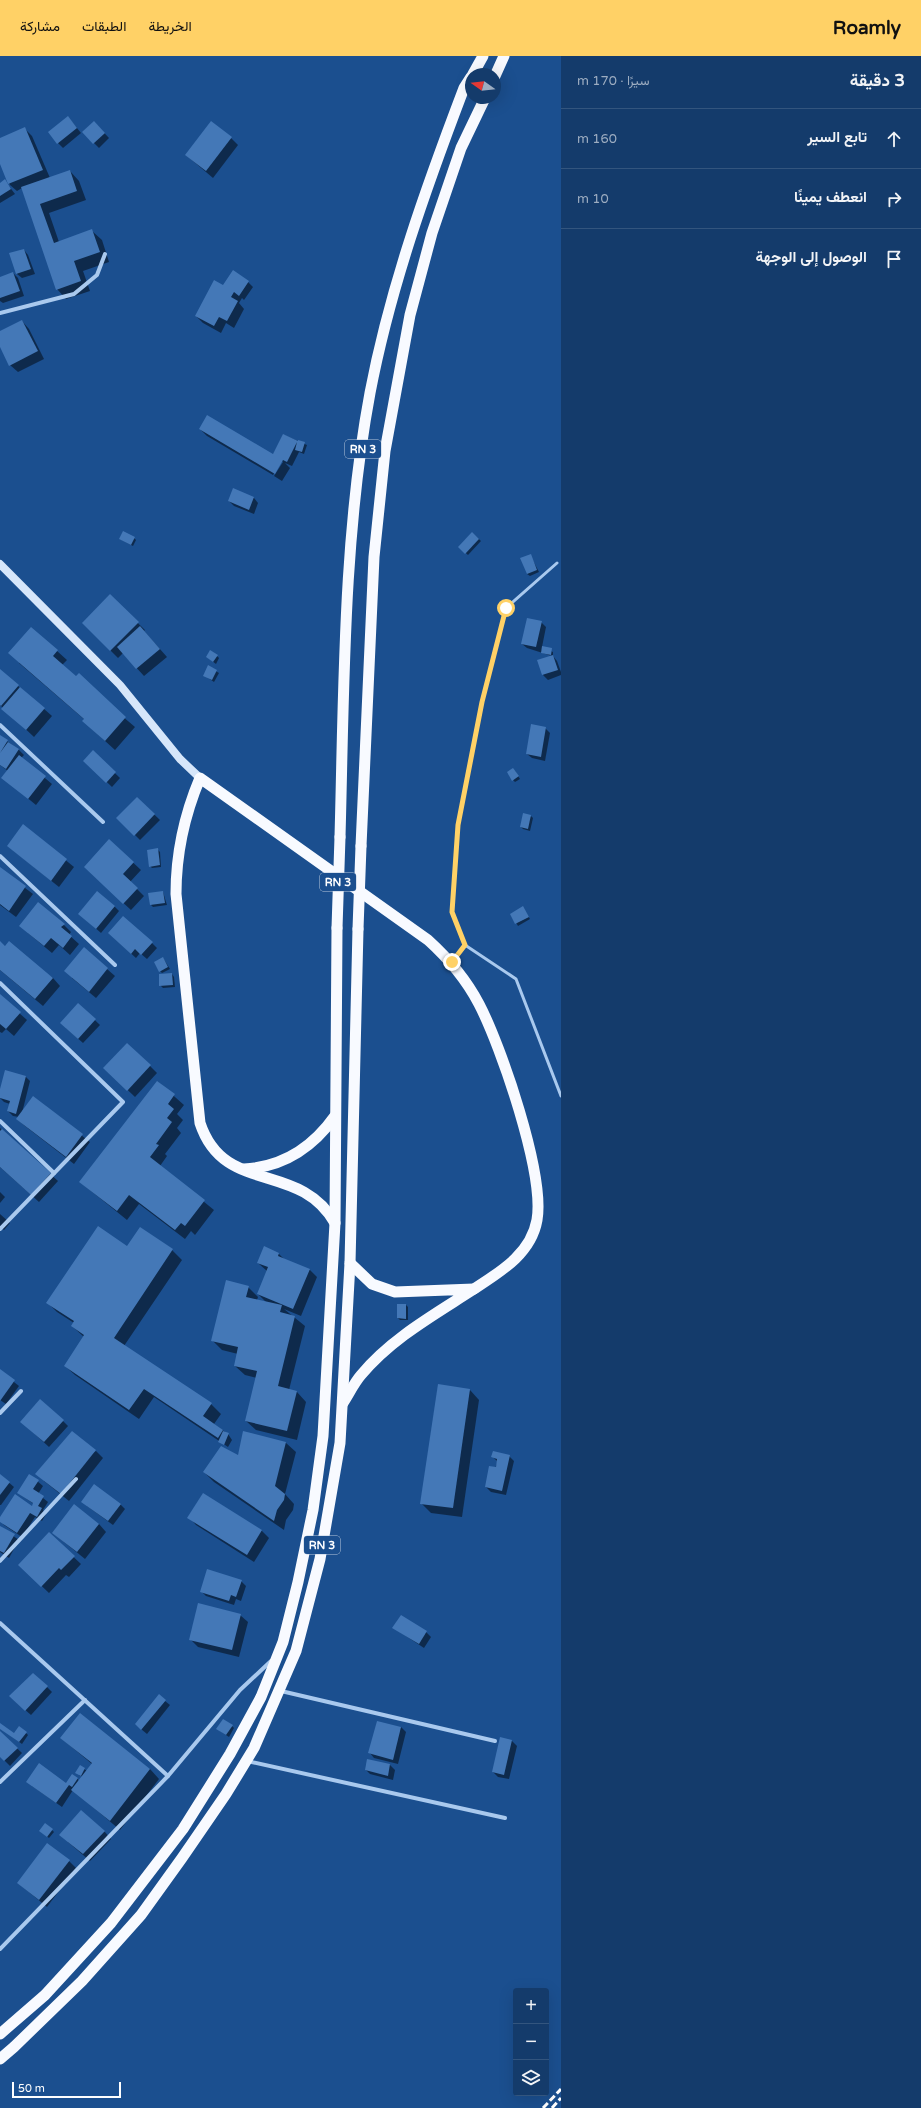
<!DOCTYPE html>
<html lang="ar">
<meta charset="utf-8">
<style>
:root{--surface:#143b6b;--page:#214673;--text:#f1f3f6;--muted:#9dadc1;--line:#33557e;--accent:#ffd166}
body{margin:0;font-family:"Varela Round",Vazirmatn,sans-serif;background:var(--page);color:var(--text);direction:rtl}
.controls{position:absolute;right:12px;bottom:12px;display:grid;overflow:hidden;border-radius:4px;box-shadow:0 4px 16px #0002}
.controls button{width:36px;height:36px;display:grid;place-items:center;padding:0;border:0;border-bottom:1px solid var(--line);background:var(--surface);color:var(--text);font:20px sans-serif}
.compass{position:absolute;left:465px;top:12px;width:36px;height:36px;border-radius:50%;background:var(--surface);box-shadow:0 4px 16px #0002;rotate:285deg}
.scale{position:absolute;left:12px;bottom:10px;width:109px;box-sizing:border-box;padding-left:4px;border:2px solid #fff;border-top:0;font-size:11px;line-height:14px;white-space:nowrap;color:#fff;-webkit-text-stroke:3px #1b4f8f;paint-order:stroke}
.stop{position:absolute;width:12px;height:12px;margin:-9px;border:3px solid #ffd166;border-radius:50%;background:#fff}
.stop.end{background:#ffd166;border-color:#fff;box-shadow:0 1px 4px #0008}
.list{margin:0;padding:0;list-style:none}
h2{display:flex;justify-content:space-between;align-items:center;height:52px;margin:0;padding:0 16px;font-size:17px}
h2 small{font-size:13px;font-weight:400;color:var(--muted)}
.list li{display:grid;grid-template-columns:26px 1fr auto;gap:12px;align-items:center;box-sizing:border-box;height:60px;padding:0 16px;border-top:1px solid var(--line)}
.list b{display:block;font-size:15px;white-space:nowrap}
.list em{font-size:13px;font-style:normal;color:var(--muted)}
.icon{flex:none;width:22px;height:22px;fill:none;stroke:currentColor;stroke-width:2;stroke-linecap:round;stroke-linejoin:round}
.map{position:relative;flex:none;width:561px;height:2052px;overflow:hidden;direction:ltr}
header{display:flex;align-items:center;gap:24px;box-sizing:border-box;height:56px;padding:0 20px;background:var(--accent);color:#111}
header strong{font-size:19px}
nav{display:flex;gap:22px;margin-inline-start:auto;font-size:14px}
main{display:flex}
aside{flex:1;background:var(--surface)}
.map>svg:first-child{display:block}
.shadow{fill:#0007}
.building{fill:#4478b7}
.lines{fill:none;stroke-linecap:round;stroke-linejoin:round}
.service{stroke:#a9c9ee;stroke-width:3}
.minor{stroke:#a9c9ee;stroke-width:4}
.secondary{stroke:#d6e6fa;stroke-width:8}
.trunk{stroke:#f8faff;stroke-width:11}
.rail{stroke:#fff;stroke-width:3;stroke-dasharray:7 3;stroke-linecap:butt}
.trunk-bridge{stroke:#f8faff;stroke-width:11}
.route{stroke:#ffd166;stroke-width:5}
.labels{text-anchor:middle;stroke-width:3.5;stroke-linejoin:round;paint-order:stroke}
.shield{fill:#1b4f8f;stroke:#bbcadd;stroke-width:1}
.shield-label{font-size:11px;font-weight:bold;fill:#fff}
</style>
<header>
<strong>Roamly</strong>
<nav><a>الخريطة</a><a>الطبقات</a><a>مشاركة</a></nav>
</header>
<main>
<aside>
<h2>3 دقيقة<small>سيرًا · 170 m</small></h2>
<ul class="list">
<li><svg class="icon" aria-label="ahead" viewBox="0 0 24 24"><path d="M12 20V5M6 11l6-6 6 6"/></svg><div><b>تابع السير</b></div><em>160 m</em></li>
<li><svg class="icon" aria-label="right" viewBox="0 0 24 24"><path d="M7 20v-9h11M14 6l5 5-5 5"/></svg><div><b>انعطف يمينًا</b></div><em>10 m</em></li>
<li><svg class="icon" aria-label="arrive" viewBox="0 0 24 24"><path d="M6 21V4h12l-3 4 3 4H6"/></svg><div><b>الوصول إلى الوجهة</b></div></li>
</ul>
</aside>
<div class="map">
<svg width="561" height="2052" viewBox="0 0 561 2052">
<rect width="100%" height="100%" fill="#1b4f8f"/>
<!-- shadow -->
<g class="shadow">
<path d="M68,61L81,77L63,92L58,87Z"/>
<path d="M94,66L109,82L99,92L83,76Z"/>
<path d="M25,73L32,80L50,122L70,115L79,125L86,144L49,157L59,186L92,175L102,184L109,206L83,215L90,235L66,243L57,233L22,132L17,135L10,129L0,105V83Z"/>
<path d="M231,82L238,89L213,122L186,99Z"/>
<path d="M5,125L15,138L0,147V128Z"/>
<path d="M24,194L28,199L35,218L22,222L17,218Z"/>
<path d="M13,217L18,222L24,240L3,247L0,245V222Z"/>
<path d="M248,226L253,231L244,244L242,242L239,247L244,253L234,272L226,267L221,277L203,267L196,260L228,233Z"/>
<path d="M22,265L29,273L44,303L18,316L10,309L0,289V277Z"/>
<path d="M200,373L273,399L284,379L307,389L304,398L299,396L292,410L285,407L290,412L282,425L274,420L283,406L282,405L273,419L207,380Z"/>
<path d="M234,434L254,442L258,447L254,458L234,450L229,445Z"/>
<path d="M472,477L481,485L468,499L459,491Z"/>
<path d="M134,482L136,484L133,490L120,483Z"/>
<path d="M530,499L539,516L530,520L527,518Z"/>
<path d="M110,540L145,574L144,575L167,601L144,620L123,597L118,602L83,567Z"/>
<path d="M541,566L546,571L542,591L553,596V600L557,605L561,616V619L548,624L543,619L552,600L527,592L522,588Z"/>
<path d="M57,595L67,604L62,609L135,671L115,694L93,674L85,664L19,607Z"/>
<path d="M217,600L219,602L216,608L207,601Z"/>
<path d="M209,611L219,617L214,626L204,619Z"/>
<path d="M0,614L52,660L34,681L0,649Z"/>
<path d="M545,672L550,677L545,705L532,702L527,698Z"/>
<path d="M0,680L19,694L24,699L21,702L52,728L36,749L3,722L8,715L0,709Z"/>
<path d="M93,696L120,722L112,731L85,705Z"/>
<path d="M515,715L520,723L515,726L513,724Z"/>
<path d="M137,742L160,764L140,784L118,762Z"/>
<path d="M531,760L533,762L530,775L523,773L521,771Z"/>
<path d="M24,770L74,811L59,831L8,790Z"/>
<path d="M110,785L141,814L130,826L144,840L131,854L92,818Z"/>
<path d="M157,793L160,796L161,811L152,812L150,810Z"/>
<path d="M0,813L33,838L16,861L0,849Z"/>
<path d="M163,836L167,849L153,851L151,849Z"/>
<path d="M114,850L119,855L101,877L84,862Z"/>
<path d="M523,852L530,863L518,870L511,858Z"/>
<path d="M64,869L71,876L69,879L79,888L70,899L59,889L52,897L28,877Z"/>
<path d="M114,882L152,887L157,892L147,903L140,897L136,902Z"/>
<path d="M0,887L53,922L60,930L43,950L0,914Z"/>
<path d="M84,893L115,920L96,942L72,922Z"/>
<path d="M163,902L170,913L162,917L160,915Z"/>
<path d="M172,918L174,921L175,931L163,932L160,929Z"/>
<path d="M0,940L27,964L14,980L6,973L2,977L0,976Z"/>
<path d="M78,948L100,969L83,987L66,972Z"/>
<path d="M150,1010L157,1017L135,1041L112,1019Z"/>
<path d="M25,1020L30,1025L22,1057L33,1042L90,1086L74,1108L25,1070L17,1063L19,1061L13,1060L8,1055L10,1048L4,1046L0,1042V1037Z"/>
<path d="M158,1026L184,1049L177,1058L183,1064L177,1072L181,1077L165,1098L167,1100L160,1110L214,1154L195,1179L191,1175L185,1183L139,1148L127,1164L80,1126Z"/>
<path d="M0,1072L58,1125L39,1146L0,1111Z"/>
<path d="M0,1136L5,1141L0,1147Z"/>
<path d="M0,1158L10,1167L4,1174L0,1171Z"/>
<path d="M127,1191L172,1194L182,1204L124,1290L211,1348L221,1358L214,1368L228,1378L232,1384L228,1391L154,1341L139,1363L75,1319L65,1310L84,1281L72,1270L74,1267L57,1256L48,1247Z"/>
<path d="M264,1192L279,1198L285,1204L310,1214L317,1221L301,1260L284,1253L305,1270L289,1334L297,1336L306,1346L297,1384L256,1374L246,1365L257,1322L245,1319L235,1310L238,1298L222,1294L212,1284L248,1231L258,1241L257,1244L267,1247L258,1238L267,1215L258,1207Z"/>
<path d="M406,1249L408,1251V1264H400L398,1262Z"/>
<path d="M0,1315L19,1330L6,1348L0,1344Z"/>
<path d="M470,1334L479,1344L462,1461L431,1457L421,1447Z"/>
<path d="M63,1365L68,1370L49,1391L26,1370Z"/>
<path d="M244,1376L286,1387L296,1396L285,1438L294,1448L293,1454L286,1464L284,1474L214,1426L204,1416L238,1401Z"/>
<path d="M96,1395L103,1402L69,1445L44,1425Z"/>
<path d="M509,1400L514,1405L506,1439L491,1436L486,1431L498,1406L493,1401Z"/>
<path d="M0,1419L14,1431L1,1449H0Z"/>
<path d="M30,1419L43,1430L38,1438L48,1446L43,1454L46,1458L42,1465L35,1461L22,1481L4,1469L0,1463L32,1451L34,1448L18,1437Z"/>
<path d="M203,1438L262,1475L269,1482L254,1506L196,1469L189,1461Z"/>
<path d="M120,1448L125,1453L113,1469L87,1450Z"/>
<path d="M99,1468L106,1476L85,1503L53,1477Z"/>
<path d="M0,1471L19,1484L9,1502L0,1496Z"/>
<path d="M49,1478L81,1508L69,1521L66,1519L49,1537L27,1516Z"/>
<path d="M241,1525L246,1530L241,1545L236,1543L234,1549L206,1540L201,1535Z"/>
<path d="M240,1559L248,1566L239,1601L198,1591L190,1583Z"/>
<path d="M394,1572L426,1576L431,1581L424,1592Z"/>
<path d="M47,1631L52,1636L31,1659L15,1645Z"/>
<path d="M165,1645L170,1649L147,1678L141,1673Z"/>
<path d="M0,1668L14,1678L26,1677L28,1679L22,1688L0,1672Z"/>
<path d="M232,1670L234,1672L229,1681L220,1675Z"/>
<path d="M401,1671L406,1676L398,1708L374,1702L370,1697Z"/>
<path d="M0,1676L22,1697L10,1710L0,1700Z"/>
<path d="M61,1682L150,1713L159,1723L120,1774L73,1734L62,1751L32,1730L67,1728L77,1722L79,1725L83,1721L79,1719L84,1713L87,1715L92,1708Z"/>
<path d="M501,1683L512,1685L517,1690L509,1723L498,1721L493,1716Z"/>
<path d="M368,1704L390,1709L395,1714L393,1724L370,1718L366,1714Z"/>
<path d="M52,1774L54,1776L49,1782L43,1777Z"/>
<path d="M104,1775L111,1783L90,1805L68,1786Z"/>
<path d="M69,1805L76,1812L47,1851L18,1827Z"/>
</g>
<!-- building -->
<g class="building">
<path d="M68,60L77,72L57,88L48,76Z"/>
<path d="M94,65L105,77L93,88L82,76Z"/>
<path d="M211,65L232,81L206,115L185,99Z"/>
<path d="M25,71L43,114L8,128L0,108V82Z"/>
<path d="M70,114L77,135L40,148L54,187L92,173L100,196L74,205L81,225L56,234L21,131Z"/>
<path d="M5,123L11,133L0,140V127Z"/>
<path d="M24,193L31,213L16,218L9,197Z"/>
<path d="M233,214L249,225L239,240L234,236L231,241L238,245L227,265L219,261L214,270L195,260L214,224L223,229Z"/>
<path d="M13,216L20,235L0,242V221Z"/>
<path d="M22,264L38,295L9,310L0,291V275Z"/>
<path d="M207,359L273,398L283,378L298,385V384L305,386L302,396L295,394L297,386L287,406L283,404L275,418L199,373Z"/>
<path d="M233,432L254,441L249,454L228,445Z"/>
<path d="M123,475L135,481L131,489L119,483Z"/>
<path d="M472,476L479,483L465,498L458,491Z"/>
<path d="M531,498L537,514L527,518L520,502Z"/>
<path d="M110,538L139,566L110,595L82,567Z"/>
<path d="M527,562L542,565L536,591L521,588Z"/>
<path d="M140,570L160,593L136,613L117,591Z"/>
<path d="M31,571L58,594L53,600L76,620L79,617L126,661L105,685L82,665L84,663L8,597Z"/>
<path d="M542,590L552,592L551,599L541,597Z"/>
<path d="M210,594L218,599L213,606L206,601Z"/>
<path d="M553,599L558,614L542,619L537,604Z"/>
<path d="M208,609L217,614L212,624L203,620Z"/>
<path d="M0,613L19,629L1,650L0,649Z"/>
<path d="M20,631L45,652L26,674L1,653Z"/>
<path d="M531,668L546,671L541,701L526,698Z"/>
<path d="M0,679L8,684L0,697L8,686L19,693L6,713L0,709Z"/>
<path d="M93,694L116,716L106,727L83,705Z"/>
<path d="M19,699L46,720L28,743L1,722Z"/>
<path d="M513,712L519,720L512,725L507,716Z"/>
<path d="M137,741L155,758L134,780L116,762Z"/>
<path d="M523,757L531,759L528,773L520,771Z"/>
<path d="M23,768L67,803L51,825L7,790Z"/>
<path d="M109,783L134,806L123,818L138,832L123,848L84,811Z"/>
<path d="M158,792L160,809L149,811L147,794Z"/>
<path d="M0,811L26,830L9,855L0,848Z"/>
<path d="M97,835L115,850L96,873L78,858Z"/>
<path d="M163,835L165,847L150,849L148,837Z"/>
<path d="M38,846L65,868L61,871L72,880L63,892L51,882L44,890L19,870Z"/>
<path d="M523,850L529,861L515,868L510,858Z"/>
<path d="M123,860L153,886L141,899L135,893L131,898L108,877Z"/>
<path d="M0,885L5,890L9,885L53,922L35,943L0,914Z"/>
<path d="M84,891L108,912L89,936L64,915Z"/>
<path d="M163,901L168,911L159,916L154,906Z"/>
<path d="M172,917L173,929L159,930V918Z"/>
<path d="M0,938L21,956L6,973L0,968Z"/>
<path d="M78,947L96,963L78,983L60,967Z"/>
<path d="M127,987L151,1009L127,1035L103,1012Z"/>
<path d="M5,1014L26,1020L16,1058L7,1055L10,1045L0,1042V1033Z"/>
<path d="M157,1025L175,1038L168,1048L174,1053L167,1062L172,1066L156,1088L159,1089L150,1101L205,1144L185,1170L181,1167L175,1174L129,1139L117,1155L79,1126Z"/>
<path d="M33,1040L83,1078L66,1101L16,1063Z"/>
<path d="M2,1073L51,1117L31,1139L0,1111V1075Z"/>
<path d="M98,1170L127,1190L140,1171L173,1193L114,1282L212,1347L203,1360L223,1374L218,1382L144,1333L129,1354L64,1310L84,1279L71,1270L74,1265L46,1247Z"/>
<path d="M264,1190L279,1197L278,1200L310,1213L293,1253L257,1238L268,1211L257,1207Z"/>
<path d="M226,1224L249,1230L246,1241L282,1249L280,1256L295,1260L278,1330L297,1335L287,1375L245,1365L257,1315L234,1310L238,1291L211,1285Z"/>
<path d="M397,1248H406V1263L397,1262Z"/>
<path d="M0,1313L15,1324L0,1345Z"/>
<path d="M438,1328L470,1333L453,1452L420,1448Z"/>
<path d="M40,1343L64,1364L44,1386L20,1366Z"/>
<path d="M72,1375L96,1394L61,1438L35,1418Z"/>
<path d="M223,1375L229,1377L224,1389L218,1386Z"/>
<path d="M243,1375L286,1386L275,1430L285,1438L284,1444L277,1454L274,1465L203,1416L221,1390L238,1399Z"/>
<path d="M493,1395L510,1399L502,1435L485,1431L489,1410L496,1411L497,1403L491,1401Z"/>
<path d="M0,1418L10,1426L0,1439Z"/>
<path d="M29,1418L39,1424L33,1433L44,1440L38,1450L42,1452L37,1461L30,1457L17,1477L0,1466V1461L15,1438L32,1450L33,1447L17,1437Z"/>
<path d="M94,1428L121,1448L108,1465L81,1446Z"/>
<path d="M203,1437L262,1474L247,1499L187,1462Z"/>
<path d="M74,1448L99,1468L77,1496L52,1477Z"/>
<path d="M0,1470L15,1478L4,1497L0,1495Z"/>
<path d="M49,1476L75,1500L61,1514L59,1512L41,1531L18,1509Z"/>
<path d="M207,1513L242,1524L236,1541L231,1539L229,1545L200,1536Z"/>
<path d="M198,1547L241,1558L232,1594L189,1584Z"/>
<path d="M401,1559L427,1575L419,1588L392,1572Z"/>
<path d="M33,1617L48,1630L25,1655L9,1640Z"/>
<path d="M159,1638L166,1644L141,1674L135,1668Z"/>
<path d="M80,1657L150,1713L110,1765L71,1734L92,1707L60,1682Z"/>
<path d="M223,1663L233,1669L226,1679L216,1673Z"/>
<path d="M377,1665L401,1671L393,1704L368,1697Z"/>
<path d="M0,1667L14,1677L19,1670L27,1676L19,1686L0,1673Z"/>
<path d="M0,1675L18,1692L4,1705L0,1701Z"/>
<path d="M500,1681L512,1684L504,1719L492,1716Z"/>
<path d="M367,1703L390,1708L388,1720L365,1714Z"/>
<path d="M39,1707L66,1727L72,1718L78,1722L72,1731L69,1729L56,1747L26,1726Z"/>
<path d="M80,1709L85,1712L81,1720L75,1717Z"/>
<path d="M81,1754L105,1775L83,1798L59,1779Z"/>
<path d="M45,1767L53,1773L47,1781L39,1775Z"/>
<path d="M47,1787L70,1804L39,1844L17,1827Z"/>
</g>
<g class="lines">
<!-- service -->
<g class="service">
<path d="M557,507L506,552L482,646L458,769L452,856L465,889L516,923L561,1040"/>
<path d="M453,905L465,889"/>
</g>
<!-- minor -->
<g class="minor">
<path d="M0,257L74,238L97,219L105,198"/>
<path d="M0,669L103,766"/>
<path d="M0,800L115,909"/>
<path d="M0,927L123,1046L0,1173"/>
<path d="M0,1065L54,1117"/>
<path d="M0,1357L21,1335"/>
<path d="M0,1505L76,1423"/>
<path d="M0,1567L168,1720"/>
<path d="M281,1635L495,1685"/>
<path d="M247,1705L505,1762"/>
<path d="M0,1726L85,1644"/>
<path d="M0,1893L168,1720L240,1634L271,1605"/>
</g>
<!-- secondary -->
<path class="secondary" d="M0,508L120,629L180,703L200,722"/>
<!-- trunk -->
<g class="trunk">
<path d="M473,18L483,0"/>
<path d="M495,20L504,0"/>
<path d="M340,781C344,635 343,481 370,337C390,232 426,132 464,32L471,21"/>
<path d="M361,790L374,501L385,395L410,259L432,177L461,92L485,42"/>
<path d="M244,1113C284,1111 313,1091 335,1060"/>
<path d="M335,1167C299,1104 224,1140 200,1067L176,838C176,797 184,760 200,722L428,884C449,903 466,923 479,948C501,990 545,1118 537,1164C531,1198 500,1216 474,1233"/>
<path d="M343,1347C349,1338 354,1327 361,1319C392,1282 434,1259 474,1233L395,1236L372,1228L350,1207"/>
<path d="M0,1978L45,1939L111,1867L183,1773L230,1698L261,1641L283,1586L298,1526L313,1454L323,1380L335,1167L337,872"/>
<path d="M0,2003L14,1991L82,1925L141,1859L182,1802L226,1738L254,1692L296,1595L320,1503L340,1387L350,1207L358,873"/>
</g>
<!-- rail -->
<g class="rail">
<path d="M543,2052L561,2033"/>
<path d="M552,2052L561,2042"/>
</g>
<!-- trunk-bridge -->
<g class="trunk-bridge">
<path d="M337,872L340,781"/>
<path d="M358,873L361,790"/>
</g>
</g>
<g class="lines">
<!-- route -->
<path class="route" d="M452,906L465,889L452,856L458,769L482,646L506,552"/>
</g>
<g class="labels">
<!-- shield labels -->
<g class="shield">
<rect x="345" y="384" width="36" height="18" rx="3"/>
<rect x="320" y="817" width="36" height="18" rx="3"/>
<rect x="304" y="1480" width="36" height="18" rx="3"/>
</g>
<g class="shield-label">
<text x="363" y="397">RN 3</text>
<text x="338" y="830">RN 3</text>
<text x="322" y="1493">RN 3</text>
</g>
</g>
</svg>
<div class="controls">
<button>+</button>
<button>−</button>
<button><svg class="icon" aria-label="layers" viewBox="0 0 24 24"><path d="M12 4l9 5-9 5-9-5zM3 14l9 5 9-5"/></svg></button>
</div>
<svg class="compass" viewBox="-18 -18 36 36"><path d="M0-13l5 13h-10z" fill="#e53935"/><path d="M0 13l5-13h-10z" fill="#9dadc1"/></svg>
<div class="scale">50 m</div>
<div class="stop" style="left:506px;top:552px"></div>
<div class="stop end" style="left:452px;top:906px"></div>
</div>
</main>
